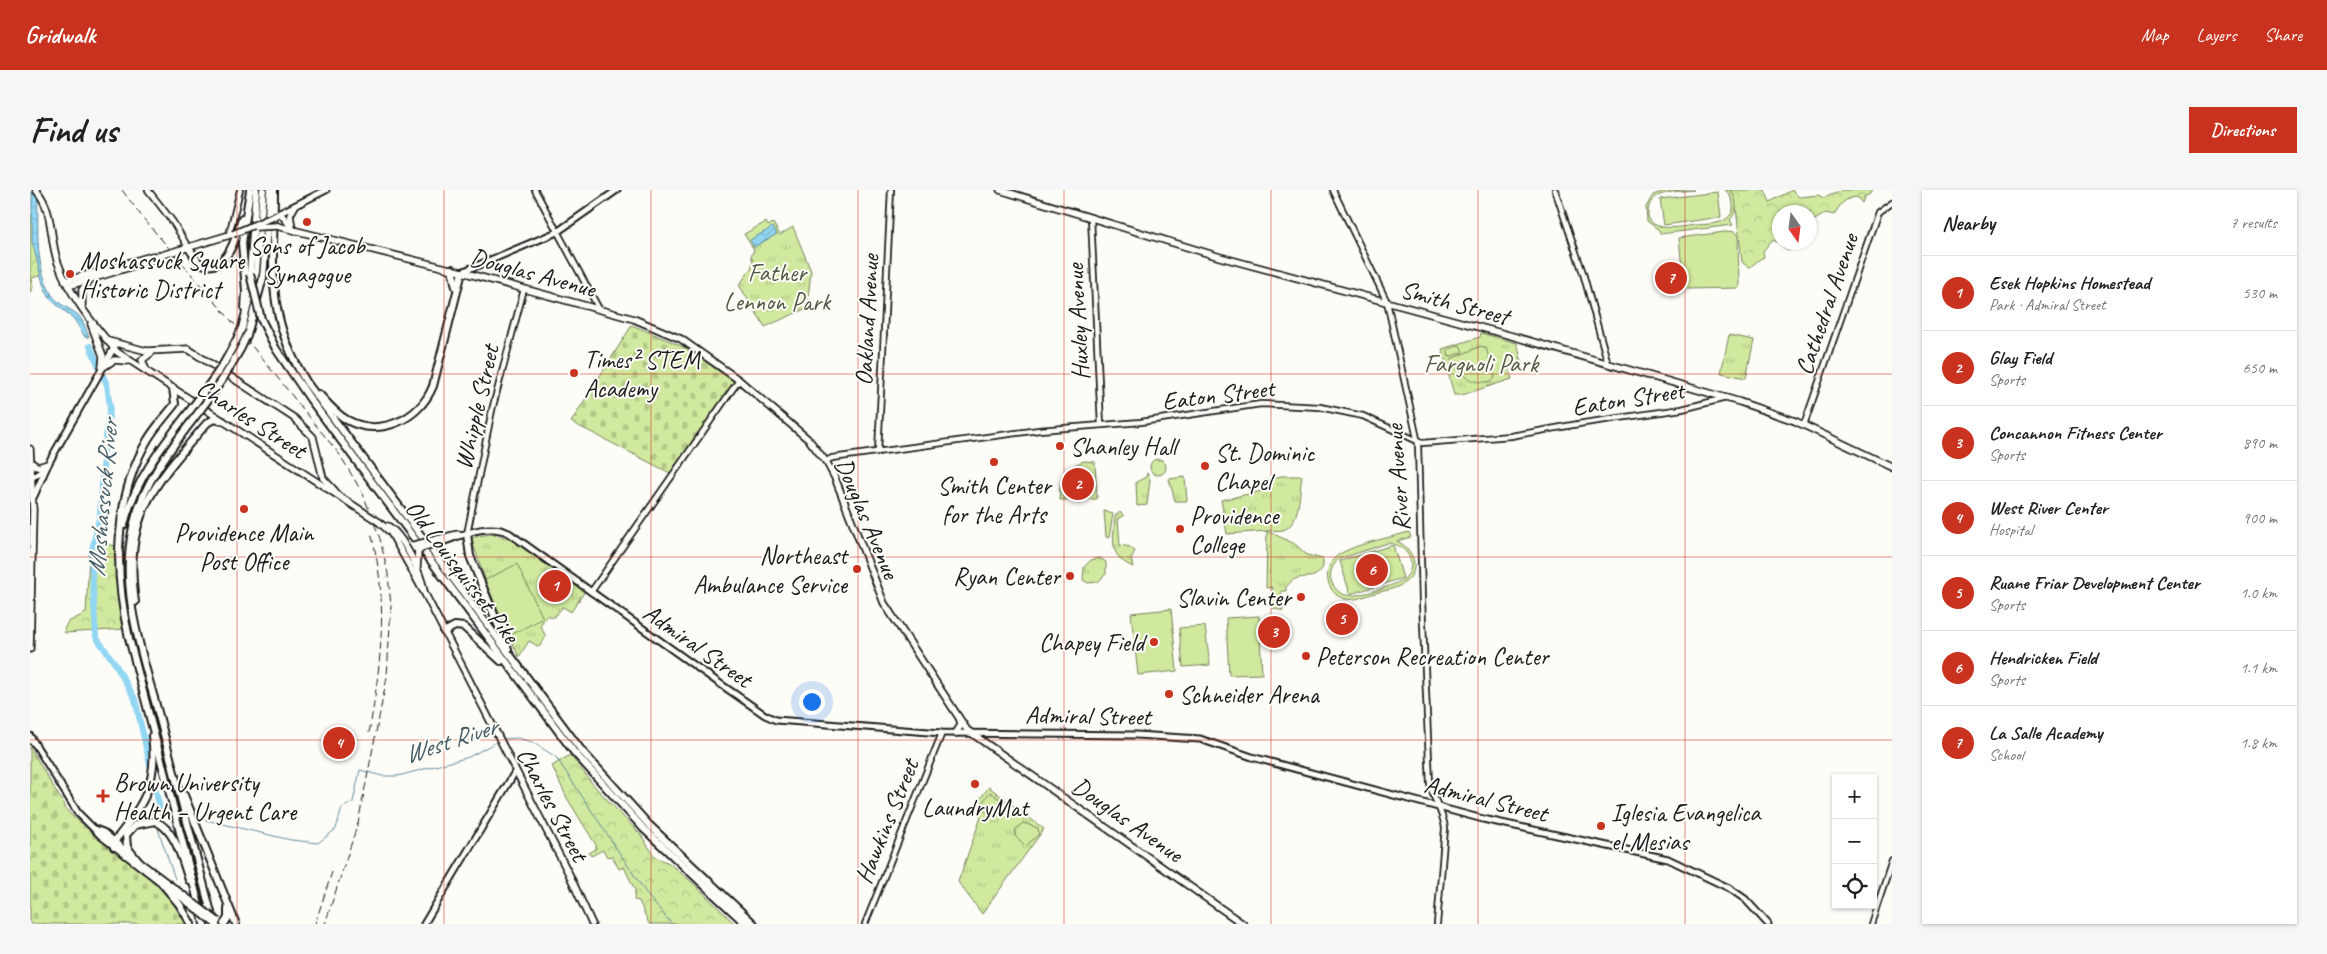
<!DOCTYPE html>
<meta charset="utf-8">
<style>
:root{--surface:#fff;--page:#f6f6f6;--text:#222;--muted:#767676;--line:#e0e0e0;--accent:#c8321e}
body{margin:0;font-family:Caveat,sans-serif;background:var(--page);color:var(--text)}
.controls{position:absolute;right:15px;bottom:15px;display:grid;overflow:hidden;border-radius:0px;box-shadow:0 1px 4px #0004}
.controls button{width:45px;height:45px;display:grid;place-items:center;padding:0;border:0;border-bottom:1px solid var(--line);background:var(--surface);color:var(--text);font:25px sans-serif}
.compass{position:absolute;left:1742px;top:15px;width:45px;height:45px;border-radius:50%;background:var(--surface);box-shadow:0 1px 4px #0004;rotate:166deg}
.you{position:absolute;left:781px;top:511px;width:18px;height:18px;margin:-12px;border:4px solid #fff;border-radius:50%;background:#1a73e8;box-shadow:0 0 0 8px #1a73e833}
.badge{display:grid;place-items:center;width:32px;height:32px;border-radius:50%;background:var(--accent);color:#fff;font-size:16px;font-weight:700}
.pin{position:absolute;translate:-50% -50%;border:2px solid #fff;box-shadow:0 1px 5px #0006}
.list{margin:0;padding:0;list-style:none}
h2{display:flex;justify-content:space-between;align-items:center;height:65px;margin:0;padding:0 20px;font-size:21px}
h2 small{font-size:16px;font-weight:400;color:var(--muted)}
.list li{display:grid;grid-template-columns:32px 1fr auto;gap:15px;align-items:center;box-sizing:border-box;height:75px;padding:0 20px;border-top:1px solid var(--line)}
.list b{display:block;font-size:19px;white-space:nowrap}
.list p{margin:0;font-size:16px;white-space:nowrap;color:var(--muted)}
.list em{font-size:16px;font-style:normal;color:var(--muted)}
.icon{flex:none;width:28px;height:28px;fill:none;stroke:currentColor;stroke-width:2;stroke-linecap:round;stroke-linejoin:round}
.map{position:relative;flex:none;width:1862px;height:734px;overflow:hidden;border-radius:0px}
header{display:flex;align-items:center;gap:30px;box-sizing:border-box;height:70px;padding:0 25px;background:var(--accent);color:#fff}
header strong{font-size:24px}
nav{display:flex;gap:28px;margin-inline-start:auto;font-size:18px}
.intro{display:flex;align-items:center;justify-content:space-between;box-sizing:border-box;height:120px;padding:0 30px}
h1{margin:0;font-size:35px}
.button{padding:12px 22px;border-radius:0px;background:var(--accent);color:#fff;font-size:18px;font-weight:700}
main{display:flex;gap:30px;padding:0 30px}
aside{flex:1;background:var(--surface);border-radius:0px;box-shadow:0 1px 4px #0004}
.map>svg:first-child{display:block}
.grass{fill:url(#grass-tufts);stroke:#76825d}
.forest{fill:url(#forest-crowns);stroke:#76825d}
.cemetery{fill:url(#cemetery-stones);stroke:#76825d}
.garden{fill:#d0e99e;stroke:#76825d;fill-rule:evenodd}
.water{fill:url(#water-waves);stroke:#628c9d}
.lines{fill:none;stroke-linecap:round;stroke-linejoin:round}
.stream{stroke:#628c9d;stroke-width:1}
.river{stroke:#91d6f3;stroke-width:6}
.tertiary-casing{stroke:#1c1c1c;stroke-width:8}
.secondary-casing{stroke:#1c1c1c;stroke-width:9}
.primary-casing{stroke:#1c1c1c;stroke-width:9}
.motorway-casing{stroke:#1c1c1c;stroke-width:10}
.tertiary{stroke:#fdfcf7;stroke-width:4.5}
.secondary{stroke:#fdfcf7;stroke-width:5}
.primary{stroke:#fdfcf7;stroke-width:5.5}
.motorway{stroke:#fdfcf7;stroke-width:6}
.rail{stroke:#1c1c1c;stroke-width:1;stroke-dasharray:8 4;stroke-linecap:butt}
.secondary-bridge-casing{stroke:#1c1c1c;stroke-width:9;stroke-linecap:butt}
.primary-bridge-casing{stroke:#1c1c1c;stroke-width:9;stroke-linecap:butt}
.motorway-bridge-casing{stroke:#1c1c1c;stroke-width:10;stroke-linecap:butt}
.secondary-bridge{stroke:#fdfcf7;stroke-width:5}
.primary-bridge{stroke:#fdfcf7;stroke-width:5.5}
.motorway-bridge{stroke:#fdfcf7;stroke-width:6}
.grid{fill:none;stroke:#c8321e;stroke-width:1;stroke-opacity:0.55}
.poi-dot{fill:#c8321e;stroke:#fdfcf7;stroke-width:2}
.labels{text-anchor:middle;stroke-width:4;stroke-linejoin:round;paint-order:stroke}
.poi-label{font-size:25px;fill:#1c1c1c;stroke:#fdfcf7;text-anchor:start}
.street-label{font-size:25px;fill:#1c1c1c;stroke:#fdfcf7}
.park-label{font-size:25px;fill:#525a43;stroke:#fdfcf7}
.water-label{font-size:26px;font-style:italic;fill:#455d67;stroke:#fdfcf7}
</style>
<header>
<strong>Gridwalk</strong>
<nav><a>Map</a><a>Layers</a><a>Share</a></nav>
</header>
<div class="intro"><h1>Find us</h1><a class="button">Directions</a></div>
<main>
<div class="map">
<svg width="1862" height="734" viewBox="0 0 1862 734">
<defs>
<pattern id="grass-tufts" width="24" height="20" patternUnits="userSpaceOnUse" patternTransform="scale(1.25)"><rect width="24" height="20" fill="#d0e99e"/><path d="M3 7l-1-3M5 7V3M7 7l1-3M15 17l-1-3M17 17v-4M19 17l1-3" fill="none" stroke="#b2c788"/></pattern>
<pattern id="forest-crowns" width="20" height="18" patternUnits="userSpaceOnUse" patternTransform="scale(1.25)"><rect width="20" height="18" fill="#d0e99e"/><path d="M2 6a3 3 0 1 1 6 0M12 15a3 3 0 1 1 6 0" fill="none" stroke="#b2c788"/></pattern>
<pattern id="cemetery-stones" width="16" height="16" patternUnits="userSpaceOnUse" patternTransform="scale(1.25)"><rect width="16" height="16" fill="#d0e99e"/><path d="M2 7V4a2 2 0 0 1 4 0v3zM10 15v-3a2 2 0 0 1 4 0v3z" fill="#b2c788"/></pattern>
<pattern id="water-waves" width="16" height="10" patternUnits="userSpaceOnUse" patternTransform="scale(1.25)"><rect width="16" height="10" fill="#91d6f3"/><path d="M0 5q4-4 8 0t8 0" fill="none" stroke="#7cb7d0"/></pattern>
</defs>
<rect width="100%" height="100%" fill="#fdfcf7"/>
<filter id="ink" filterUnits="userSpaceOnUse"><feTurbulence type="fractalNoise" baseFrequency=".02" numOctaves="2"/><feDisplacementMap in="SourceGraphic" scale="10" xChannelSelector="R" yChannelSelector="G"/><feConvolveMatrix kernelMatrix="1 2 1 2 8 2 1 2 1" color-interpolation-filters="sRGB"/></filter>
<g filter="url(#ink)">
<!-- grass -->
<g class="grass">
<path d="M736,32L738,36L743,33L750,45L763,37L781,81L777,118L735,137L709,95L721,79L723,71L721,66L724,60L714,44Z"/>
<path d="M1451,143L1487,153L1492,172L1478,176L1482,189L1432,205H1424L1412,159L1450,147Z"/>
<path d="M1699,145L1724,150L1716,188L1691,183Z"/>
<circle cx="1128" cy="277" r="8"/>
<path d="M1117,283L1120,290L1117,315L1107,316L1106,292L1116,287Z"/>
<path d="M1251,286H1272C1269,302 1271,334 1253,340C1248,341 1242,340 1237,341L1265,354L1277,365L1293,369V377C1285,391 1277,385 1265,389C1262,390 1258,395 1256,397V401H1251L1253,421L1243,418L1242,397L1236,398L1237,341L1197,344L1191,310L1232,301L1231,292Z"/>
<path d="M1155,287L1157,311H1145L1139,289Z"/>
<path d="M1074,321L1083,324L1079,348L1076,347Z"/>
<path d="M1090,322L1094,326L1088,328L1090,355L1100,357L1105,361L1101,369L1103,377C1079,367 1083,351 1085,326Z"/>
<path d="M459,344L479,348L555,401L541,422L533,417L523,428L518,425L510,435L516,447L509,457L499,451L489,467L461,406L441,348Z"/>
<path d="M1070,368L1076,372V384L1068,392L1058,393L1053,390L1054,377L1061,370Z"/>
<path d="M959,597L1014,639L952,724L928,692L951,627L944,617Z"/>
</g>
<!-- forest -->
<g class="forest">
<path d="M1697,0H1735L1740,12L1762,0L1769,7L1788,5L1794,8L1813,0H1842L1840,4L1834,7L1832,13L1827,7C1814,8 1810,15 1804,25L1796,23L1780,33V22H1750V52L1760,53L1762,60H1756L1748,52L1742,50L1733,61L1734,67C1728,69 1724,75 1719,78L1712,72L1706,18Z"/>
<path d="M2,25L12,85L2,88L3,98L0,102V26Z"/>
<path d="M73,354L88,356L96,439L35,443L34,439L38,432L56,423L59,366Z"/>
<path d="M540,565L566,598L611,645L625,667L639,673L663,693L705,734H619L609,711L604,710L605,700L594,677L589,679L582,666L577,667L573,660L561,666L559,663L566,659V655L537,608L522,576Z"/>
</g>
<!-- cemetery -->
<g class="cemetery">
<path d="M602,135L656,158L704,192L640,283L541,232Z"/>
<path d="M0,557L39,623L111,679L142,712L156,734H0Z"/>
</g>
<!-- garden -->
<g class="garden">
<path d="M1637,0H1664C1650,2 1624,0 1619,16C1611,45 1651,37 1665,35C1675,34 1688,35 1696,29C1707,22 1704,7 1695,0H1700C1708,10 1708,21 1700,30L1703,35L1630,44V41L1617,31L1616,17L1623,5Z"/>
<path d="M1688,2L1691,27L1634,35L1630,9Z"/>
<path d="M1702,41L1708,45L1709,98L1654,99L1649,48Z"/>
<path d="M1430,155L1433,162L1419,167L1417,160Z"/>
<path d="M1451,156L1456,158L1465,187L1462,191C1443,195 1430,187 1421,169Z"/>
<path d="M1054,271L1065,272L1067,309L1030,310C1027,292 1035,277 1054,271Z"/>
<path d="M1379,342L1381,347L1367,351C1384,359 1392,381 1374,393C1366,399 1354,401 1345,403C1335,406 1325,411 1315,409C1296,404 1291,378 1307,366C1323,354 1359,348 1379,342ZM1358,353C1376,354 1389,374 1375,388C1368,395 1326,408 1316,405C1310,404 1305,399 1302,393C1298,384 1302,375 1309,369Z"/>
<path d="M1363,355L1373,388L1320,404L1310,371Z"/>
<path d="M487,374L513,428L479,446L455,390Z"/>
<path d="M1141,419L1147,481L1108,485L1101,423Z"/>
<path d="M1229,426L1232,484L1199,485L1196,428Z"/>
<path d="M1175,436L1180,475L1153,477L1149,438Z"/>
<path d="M960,602L972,611L961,625L949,617Z"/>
<path d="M993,633L1008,638L1009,644L996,656L985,646L986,639Z"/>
</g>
<!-- water -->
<g class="water">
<path d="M2,0H7C10,35 2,70 22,105C29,116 41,118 49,126C54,132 56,140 59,147H55L44,129L20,109L13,94L2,51Z"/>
<path d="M743,37L747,44L724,57L720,50Z"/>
</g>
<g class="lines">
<!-- stream -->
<g class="stream">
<path d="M472,549L488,548L502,552L526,567L618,706L642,734"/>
<path d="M167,628L261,650L288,653L306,639L312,618L323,612L330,580L352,586H368L439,567L468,551"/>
<path d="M130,629V619L137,620"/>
<path d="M128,639L145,689"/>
</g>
<!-- river -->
<path class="river" d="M60,156L77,195L80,217L74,262L70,325L61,364L66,447L84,472L105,509L130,619"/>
<!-- tertiary casing -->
<g class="tertiary-casing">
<g id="tertiary">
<path d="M118,0L143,32L158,57"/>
<path d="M505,0L569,119"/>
<path d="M1303,0L1357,112L1388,253L1392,411L1400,594C1403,610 1413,621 1415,638L1407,734"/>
<path d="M1525,0L1553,83L1578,174"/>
<path d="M1061,28L1071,235"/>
<path d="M199,45L210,0"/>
<path d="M1774,235L1848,22L1862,12"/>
<path d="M848,262L861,0"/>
<path d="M796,271L802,268L1009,240L1111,232L1231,214L1290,217L1333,226L1392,253L1481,246L1554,233L1652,219L1696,208"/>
<path d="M437,344L462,220L494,99"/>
<path d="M561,402L709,190"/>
<path d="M835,734L912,543"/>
<path d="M1841,734L1862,671"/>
</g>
</g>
<!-- secondary casing -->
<g class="secondary-casing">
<g id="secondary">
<path d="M250,23L296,0"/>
<path d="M432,82L527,42L587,0"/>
<path d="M0,289L15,279"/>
<path d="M4,306L18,274L85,156"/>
<path d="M399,351L427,344L432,345"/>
<path d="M402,355C426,349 454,331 479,343L689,493L735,525L746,530L912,543L1106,545L1170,549L1222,567L1453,629L1638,669L1699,698L1715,709L1738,734"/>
<path d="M0,546L48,623L71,646L133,694"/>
<path d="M65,639L73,642L101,665"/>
<path d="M107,670L163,712"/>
<path d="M140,699L161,715"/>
<path d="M394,734L485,582"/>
</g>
</g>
<!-- primary casing -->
<g class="primary-casing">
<g id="primary">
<path d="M6,0C24,20 19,48 28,73C40,107 64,135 87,162L332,321"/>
<path d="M970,0L1190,67L1482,146L1710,212L1765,231L1862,277"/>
<path d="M250,23L259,34"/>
<path d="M247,36L432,82L604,129L651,149L709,190L779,250L797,273L805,288L854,413L937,540L1213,734"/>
<path d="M262,38L260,25L265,16"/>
<path d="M149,60L203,44"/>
<path d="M35,91L122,66H129"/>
<path d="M38,96L123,70L129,66"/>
<path d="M52,116V100L59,91"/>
<path d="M61,134L73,166L72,178"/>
<path d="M78,151L117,161L158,159L264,228L283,247L293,288L305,301"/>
<path d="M72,178L84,170L97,171"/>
<path d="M116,180L112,170L121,163"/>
<path d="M0,259L3,320L0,459"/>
<path d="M0,272L8,277L18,274"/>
<path d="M349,332L361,343L395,404L539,684L562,734"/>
<path d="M358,336C373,345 391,383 394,401"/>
<path d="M387,377L388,362"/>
<path d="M926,543L931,535L930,530"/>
<path d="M0,550L4,553"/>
</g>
</g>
<!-- motorway casing -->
<g class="motorway-casing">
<g id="motorway">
<path d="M244,0C244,75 234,125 277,193L551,560L619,635L724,734"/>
<path d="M158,57L169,73C197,85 205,49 212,29"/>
<path d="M422,79L426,97"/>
<path d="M220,84L226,0"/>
<path d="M215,119L216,101L212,53L220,0"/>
<path d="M231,129L246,159L280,209L544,562L613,638L716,734"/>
<path d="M212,138L226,82L233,0"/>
<path d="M217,145L233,88L240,1"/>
<path d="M194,173L206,151"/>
<path d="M200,177L211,158"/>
<path d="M143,198L145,214C136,226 125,237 117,251C83,310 84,384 99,448L174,734"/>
<path d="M289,204C297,213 306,224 317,230C350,248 390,229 403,196L432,82"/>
<path d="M170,207L186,185"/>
<path d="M177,211L192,190"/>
<path d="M168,223C141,258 113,292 103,337C88,403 115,472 132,537C149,601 166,666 183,730"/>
<path d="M94,335C105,289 133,255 161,219"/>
<path d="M437,344L440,366L478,459"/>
<path d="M105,412C93,325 124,295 177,233L184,229L193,231"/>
<path d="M414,442L425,436L434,437L471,471"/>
<path d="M154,605L206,734"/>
<path d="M84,657V652C112,616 129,594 122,546"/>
<path d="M109,672L97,657L96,645L105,635L125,631C146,640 152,670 159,690"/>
<path d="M132,693L150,715L161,734"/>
<path d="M194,734L198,728V719"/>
</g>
</g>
<!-- tertiary -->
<use href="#tertiary" class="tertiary"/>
<!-- secondary -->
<use href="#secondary" class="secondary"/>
<!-- primary -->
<use href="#primary" class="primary"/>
<!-- motorway -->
<use href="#motorway" class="motorway"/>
<!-- rail -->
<g class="rail">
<path d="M92,0L113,28L205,135L310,265L333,304L350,349L358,384L361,416L357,487L328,633L295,734"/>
<path d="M339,543C351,475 359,410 341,343"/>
<path d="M285,734L302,682"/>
</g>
<!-- secondary-bridge casing -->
<g class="secondary-bridge-casing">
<g id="secondary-bridge">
<path d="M383,355L399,351"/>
<path d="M386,359L402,355"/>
<path d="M163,712L188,731"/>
<path d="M161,715L185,734"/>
</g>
</g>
<!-- primary-bridge casing -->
<g class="primary-bridge-casing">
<g id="primary-bridge">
<path d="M226,37L247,36"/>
<path d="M203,44L247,25"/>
<path d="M129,66L149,60"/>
<path d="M332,321L349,332"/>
<path d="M388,362L392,358"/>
</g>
</g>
<!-- motorway-bridge casing -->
<g class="motorway-bridge-casing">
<g id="motorway-bridge">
<path d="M220,84L231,129"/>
<path d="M206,151L212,138"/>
<path d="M211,158L217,145"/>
<path d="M186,185L194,173"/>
<path d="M192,190L200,177"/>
<path d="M161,219L170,207"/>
<path d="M168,223L177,211"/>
</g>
</g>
<!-- secondary-bridge -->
<use href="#secondary-bridge" class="secondary-bridge"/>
<!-- primary-bridge -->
<use href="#primary-bridge" class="primary-bridge"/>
<!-- motorway-bridge -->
<use href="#motorway-bridge" class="motorway-bridge"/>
</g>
</g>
<!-- grid -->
<path class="grid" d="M207,0V734M414,0V734M621,0V734M828,0V734M1034,0V734M1241,0V734M1448,0V734M1655,0V734M0,184H1862M0,367H1862M0,550H1862"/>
<!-- markers -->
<g class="poi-dot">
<circle cx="277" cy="32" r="5"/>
<circle cx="40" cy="84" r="5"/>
<circle cx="544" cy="183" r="5"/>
<circle cx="1030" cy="256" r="5"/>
<circle cx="964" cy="272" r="5"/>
<circle cx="1175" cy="276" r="5"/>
<circle cx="214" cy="319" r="5"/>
<circle cx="1150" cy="339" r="5"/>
<circle cx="827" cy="379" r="5"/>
<circle cx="1040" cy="386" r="5"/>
<circle cx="1271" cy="407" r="5"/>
<circle cx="1124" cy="452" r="5"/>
<circle cx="1276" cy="466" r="5"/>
<circle cx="1139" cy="504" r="5"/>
<circle cx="945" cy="594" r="5"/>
<path d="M70.5 598.5h5v5h5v5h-5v5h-5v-5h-5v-5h5z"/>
<circle cx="1571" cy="636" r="5"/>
</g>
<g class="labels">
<!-- poi labels -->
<g class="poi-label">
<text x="277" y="64" text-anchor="middle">Sons of Jacob<tspan x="277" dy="29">Synagogue</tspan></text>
<text x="50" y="79">Moshassuck Square<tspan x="50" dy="29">Historic District</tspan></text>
<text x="554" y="178">Times² STEM<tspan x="554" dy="29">Academy</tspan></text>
<text x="1040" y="265">Shanley Hall</text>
<text x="1185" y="271">St. Dominic<tspan x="1185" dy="29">Chapel</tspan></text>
<text x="964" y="304" text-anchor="middle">Smith Center<tspan x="964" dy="29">for the Arts</tspan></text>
<text x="1160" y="334">Providence<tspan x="1160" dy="29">College</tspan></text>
<text x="214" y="351" text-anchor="middle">Providence Main<tspan x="214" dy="29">Post Office</tspan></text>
<text x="817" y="374" text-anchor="end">Northeast<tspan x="817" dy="29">Ambulance Service</tspan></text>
<text x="1030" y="395" text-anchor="end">Ryan Center</text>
<text x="1261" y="416" text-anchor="end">Slavin Center</text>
<text x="1114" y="461" text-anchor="end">Chapey Field</text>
<text x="1286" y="475">Peterson Recreation Center</text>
<text x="1149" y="513">Schneider Arena</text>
<text x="84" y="601">Brown University<tspan x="84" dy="29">Health – Urgent Care</tspan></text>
<text x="945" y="626" text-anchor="middle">LaundryMat</text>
<text x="1581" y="631">Iglesia Evangelica<tspan x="1581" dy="29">el Mesias</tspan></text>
</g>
<!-- street labels -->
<g class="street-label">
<text transform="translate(503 82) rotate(15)" y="9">Douglas Avenue</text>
<text transform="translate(1425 112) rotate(15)" y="9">Smith Street</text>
<text transform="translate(1796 114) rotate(-71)" y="9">Cathedral Avenue</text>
<text transform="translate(836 130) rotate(-87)" y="9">Oakland Avenue</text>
<text transform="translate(1047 132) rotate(-93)" y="9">Huxley Avenue</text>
<text transform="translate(1188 204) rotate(-7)" y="9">Eaton Street</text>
<text transform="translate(1598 208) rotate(-9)" y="9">Eaton Street</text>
<text transform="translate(446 217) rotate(-77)" y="9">Whipple Street</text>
<text transform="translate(222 228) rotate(33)" y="9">Charles Street</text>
<text transform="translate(1367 288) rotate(-94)" y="9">River Avenue</text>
<text transform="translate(838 328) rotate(67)" y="9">Douglas Avenue</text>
<text transform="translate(433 381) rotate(53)" y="9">Old Louisquisset Pike</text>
<text transform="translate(668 455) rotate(35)" y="9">Admiral Street</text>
<text transform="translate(1058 525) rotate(1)" y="9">Admiral Street</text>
<text transform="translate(1456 608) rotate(14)" y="9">Admiral Street</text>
<text transform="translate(523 614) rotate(62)" y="9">Charles Street</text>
<text transform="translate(1098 629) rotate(35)" y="9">Douglas Avenue</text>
<text transform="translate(856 631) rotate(-68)" y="9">Hawkins Street</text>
</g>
<!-- park labels -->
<g class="park-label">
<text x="747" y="91">Father<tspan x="747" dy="29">Lennon Park</tspan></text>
<text x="1451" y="182">Fargnoli Park</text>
</g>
<!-- water labels -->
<g class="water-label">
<text transform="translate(72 308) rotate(-85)" y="9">Moshassuck River</text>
<text transform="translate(420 550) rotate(-18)" y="9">West River</text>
</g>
</g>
</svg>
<div class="controls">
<button>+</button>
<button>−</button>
<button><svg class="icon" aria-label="locate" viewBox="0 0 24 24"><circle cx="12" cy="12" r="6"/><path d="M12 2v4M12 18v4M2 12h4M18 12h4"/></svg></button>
</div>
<svg class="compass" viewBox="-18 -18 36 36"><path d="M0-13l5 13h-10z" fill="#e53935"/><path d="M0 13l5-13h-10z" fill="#767676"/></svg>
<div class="you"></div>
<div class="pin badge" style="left:525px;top:396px">1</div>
<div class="pin badge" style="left:1048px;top:294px">2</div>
<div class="pin badge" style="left:1244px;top:442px">3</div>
<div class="pin badge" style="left:309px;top:553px">4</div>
<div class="pin badge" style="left:1312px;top:429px">5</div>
<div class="pin badge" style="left:1342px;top:380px">6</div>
<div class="pin badge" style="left:1641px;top:88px">7</div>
</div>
<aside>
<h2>Nearby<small>7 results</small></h2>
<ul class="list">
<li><span class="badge">1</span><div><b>Esek Hopkins Homestead</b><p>Park · Admiral Street</p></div><em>530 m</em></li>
<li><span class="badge">2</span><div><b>Glay Field</b><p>Sports</p></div><em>650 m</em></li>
<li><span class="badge">3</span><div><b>Concannon Fitness Center</b><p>Sports</p></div><em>890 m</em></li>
<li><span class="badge">4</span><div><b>West River Center</b><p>Hospital</p></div><em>900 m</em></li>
<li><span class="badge">5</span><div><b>Ruane Friar Development Center</b><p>Sports</p></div><em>1.0 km</em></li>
<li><span class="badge">6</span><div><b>Hendricken Field</b><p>Sports</p></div><em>1.1 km</em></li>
<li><span class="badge">7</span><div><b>La Salle Academy</b><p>School</p></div><em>1.8 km</em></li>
</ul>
</aside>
</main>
